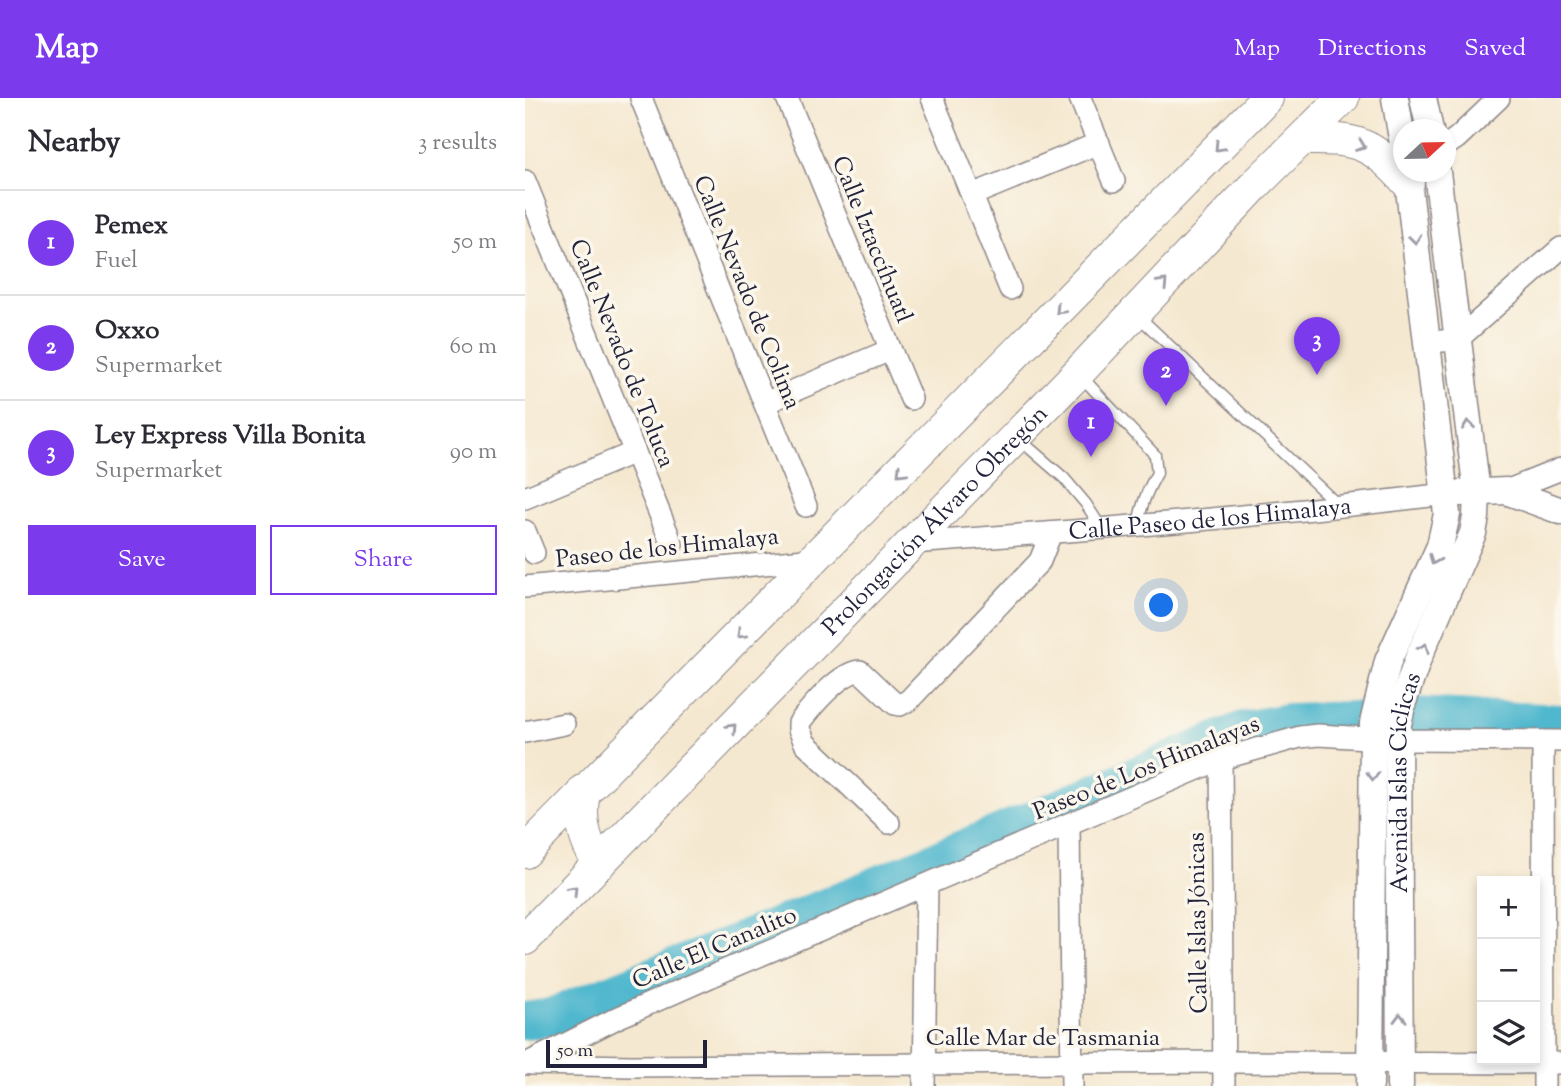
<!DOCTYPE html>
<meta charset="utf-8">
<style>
:root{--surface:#fff;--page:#f7f7f7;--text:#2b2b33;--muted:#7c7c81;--line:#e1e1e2;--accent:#7c3aed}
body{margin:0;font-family:"Sorts Mill Goudy",serif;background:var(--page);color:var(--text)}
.controls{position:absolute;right:21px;bottom:21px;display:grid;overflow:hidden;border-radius:0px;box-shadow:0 4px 10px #0003}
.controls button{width:63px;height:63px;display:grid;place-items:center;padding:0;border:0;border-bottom:2px solid var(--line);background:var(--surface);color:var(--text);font:35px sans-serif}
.compass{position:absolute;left:868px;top:21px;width:63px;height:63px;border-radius:50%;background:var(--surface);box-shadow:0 4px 10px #0003;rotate:68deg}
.scale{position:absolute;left:21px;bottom:18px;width:161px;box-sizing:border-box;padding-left:7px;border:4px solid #22223b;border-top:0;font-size:19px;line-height:24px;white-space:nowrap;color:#22223b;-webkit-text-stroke:5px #fbf7ec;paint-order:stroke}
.you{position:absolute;left:637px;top:508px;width:24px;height:24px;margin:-18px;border:5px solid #fff;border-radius:50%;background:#1a73e8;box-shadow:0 0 0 10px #1a73e833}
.badge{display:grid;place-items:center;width:46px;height:46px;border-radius:50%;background:var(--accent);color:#fff;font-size:23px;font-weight:700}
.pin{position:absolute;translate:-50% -58px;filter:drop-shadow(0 2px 4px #0008)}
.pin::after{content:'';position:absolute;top:37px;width:24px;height:21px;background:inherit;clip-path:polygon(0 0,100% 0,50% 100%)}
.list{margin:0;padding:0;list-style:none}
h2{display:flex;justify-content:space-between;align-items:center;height:91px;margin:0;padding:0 28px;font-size:30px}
h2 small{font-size:23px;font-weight:400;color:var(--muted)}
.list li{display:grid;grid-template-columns:46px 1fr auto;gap:21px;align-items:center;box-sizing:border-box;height:105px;padding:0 28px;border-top:2px solid var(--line)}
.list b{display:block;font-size:26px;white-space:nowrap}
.list p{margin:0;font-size:23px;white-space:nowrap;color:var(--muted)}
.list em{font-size:23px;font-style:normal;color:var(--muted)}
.actions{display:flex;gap:14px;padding:21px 28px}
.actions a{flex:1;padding:16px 0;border:2px solid var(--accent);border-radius:0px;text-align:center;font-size:24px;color:var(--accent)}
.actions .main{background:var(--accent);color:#fff}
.icon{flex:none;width:38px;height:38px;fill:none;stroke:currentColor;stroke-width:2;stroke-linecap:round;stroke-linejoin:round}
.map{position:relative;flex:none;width:1036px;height:988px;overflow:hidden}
header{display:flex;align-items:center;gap:42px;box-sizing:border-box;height:98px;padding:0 35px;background:var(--accent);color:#fff}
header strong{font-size:33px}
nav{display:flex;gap:38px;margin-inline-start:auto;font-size:24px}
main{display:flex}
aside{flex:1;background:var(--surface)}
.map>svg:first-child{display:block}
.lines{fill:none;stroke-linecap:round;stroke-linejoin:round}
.river{stroke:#50b7ce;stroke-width:38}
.service-casing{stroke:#8c8586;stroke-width:13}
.minor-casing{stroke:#8c8586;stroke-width:24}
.tertiary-casing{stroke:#8c8586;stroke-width:29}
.primary-casing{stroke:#8c8586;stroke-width:34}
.service{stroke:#fff;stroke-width:10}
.minor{stroke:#fff;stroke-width:21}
.tertiary{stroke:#fff;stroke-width:26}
.primary{stroke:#fff;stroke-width:32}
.oneway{stroke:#9c9ca7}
.labels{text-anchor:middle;stroke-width:7;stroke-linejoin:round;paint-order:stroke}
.street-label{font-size:24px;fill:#22223b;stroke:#fbf7ec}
</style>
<header>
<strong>Map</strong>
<nav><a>Map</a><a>Directions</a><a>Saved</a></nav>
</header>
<main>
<aside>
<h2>Nearby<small>3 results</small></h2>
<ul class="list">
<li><span class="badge">1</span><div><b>Pemex</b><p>Fuel</p></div><em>50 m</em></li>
<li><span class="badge">2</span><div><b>Oxxo</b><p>Supermarket</p></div><em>60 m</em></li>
<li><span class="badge">3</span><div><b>Ley Express Villa Bonita</b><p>Supermarket</p></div><em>90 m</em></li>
</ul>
<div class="actions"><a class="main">Save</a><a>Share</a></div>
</aside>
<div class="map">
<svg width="1036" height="988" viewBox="0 0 1036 988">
<rect width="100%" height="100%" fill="#fbf7ec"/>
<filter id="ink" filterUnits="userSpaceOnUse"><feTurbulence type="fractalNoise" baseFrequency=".0143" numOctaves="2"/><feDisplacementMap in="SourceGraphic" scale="14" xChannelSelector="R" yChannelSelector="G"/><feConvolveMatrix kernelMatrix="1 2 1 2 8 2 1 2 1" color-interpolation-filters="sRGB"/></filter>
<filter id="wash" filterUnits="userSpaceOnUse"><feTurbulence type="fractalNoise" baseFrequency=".00686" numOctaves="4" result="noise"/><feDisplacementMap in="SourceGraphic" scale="28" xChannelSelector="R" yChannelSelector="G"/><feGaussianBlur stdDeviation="1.57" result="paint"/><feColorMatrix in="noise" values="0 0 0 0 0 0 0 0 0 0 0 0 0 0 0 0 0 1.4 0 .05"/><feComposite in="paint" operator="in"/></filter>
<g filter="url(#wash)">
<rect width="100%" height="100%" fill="#f5e8d0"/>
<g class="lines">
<!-- river -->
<g class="river">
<path d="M889,618L1036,625"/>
<path d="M0,923L26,919L303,808L718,632L763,624L829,622"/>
</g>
</g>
</g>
<g filter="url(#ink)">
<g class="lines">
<!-- service casing -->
<g class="service-casing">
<g id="service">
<path d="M611,216L813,407"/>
<path d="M554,276L630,357L632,375C622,393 616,407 613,428"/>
<path d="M494,341L539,380L561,406L577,431"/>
</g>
</g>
<!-- minor casing -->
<g class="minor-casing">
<g id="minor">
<path d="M116,0L281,408"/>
<path d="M262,0L386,301"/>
<path d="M407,0L485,191"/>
<path d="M555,0L589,83"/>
<path d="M920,48L932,40L974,0"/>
<path d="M0,83L147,446"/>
<path d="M447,97L574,45"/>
<path d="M902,244L932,242L1036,150"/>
<path d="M240,305L365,252"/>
<path d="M981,393L1036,371"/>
<path d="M0,400L110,354"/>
<path d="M0,433L9,455"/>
<path id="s1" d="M387,445C565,432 743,418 921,396"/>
<path d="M0,489L290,461"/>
<path d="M0,634L39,626"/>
<path d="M1018,643L1019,988"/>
<path d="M696,661L699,988"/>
<path d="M364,725L280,645L274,631V625C286,609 315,574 335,573L370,606L375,607L384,602L515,463L526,435"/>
<path d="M544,727L547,988"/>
<path d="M1,966L92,920L203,871L696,661L775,639L793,637L874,642L1036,643"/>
<path d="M6,966L106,968L699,964L1036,965"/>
<path d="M399,988L402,787"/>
</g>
</g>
<!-- tertiary casing -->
<g class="tertiary-casing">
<g id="tertiary">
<path d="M870,0L878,46"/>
<path d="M898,0L905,32"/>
<path d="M936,395L981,393L1036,413"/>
<path d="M845,988L848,625L863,563L915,448L922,416L882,74"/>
<path id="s2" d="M875,988L873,626L878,604L894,558L948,435L951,419L952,395L912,74"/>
</g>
</g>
<!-- primary casing -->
<g class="primary-casing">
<g id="primary">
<path d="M777,41C832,40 846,44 883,85"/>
<path d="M59,692C54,721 58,741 74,766"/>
<path d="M0,754L742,0"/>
<path id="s3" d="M0,841L553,275L729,88L818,0"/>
</g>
</g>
<!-- service -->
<use href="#service" class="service"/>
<!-- minor -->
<use href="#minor" class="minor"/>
<!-- tertiary -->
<use href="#tertiary" class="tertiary"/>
<!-- primary -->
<use href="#primary" class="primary"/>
</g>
<!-- one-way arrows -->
<defs><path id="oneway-chevron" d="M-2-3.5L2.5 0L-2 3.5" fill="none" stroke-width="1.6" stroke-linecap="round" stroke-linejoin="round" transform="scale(1.75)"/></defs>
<g class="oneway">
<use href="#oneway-chevron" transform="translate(836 48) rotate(21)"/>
<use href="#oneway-chevron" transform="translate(694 49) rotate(134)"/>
<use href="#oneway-chevron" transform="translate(890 141) rotate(83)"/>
<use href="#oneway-chevron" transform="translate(638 185) rotate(-47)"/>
<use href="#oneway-chevron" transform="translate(535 212) rotate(134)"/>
<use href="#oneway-chevron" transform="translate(943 327) rotate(-97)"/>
<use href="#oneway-chevron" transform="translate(376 374) rotate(135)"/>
<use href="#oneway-chevron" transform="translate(909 462) rotate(114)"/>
<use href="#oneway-chevron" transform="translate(216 536) rotate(135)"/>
<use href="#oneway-chevron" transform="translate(899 550) rotate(-66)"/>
<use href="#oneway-chevron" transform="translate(207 630) rotate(-46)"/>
<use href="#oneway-chevron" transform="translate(848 678) rotate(90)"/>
<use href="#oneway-chevron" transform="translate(48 792) rotate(-46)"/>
<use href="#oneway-chevron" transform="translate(875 920) rotate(-91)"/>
</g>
</g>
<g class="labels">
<!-- street labels -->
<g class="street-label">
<text transform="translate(348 141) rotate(68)" y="8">Calle Iztaccíhuatl</text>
<text transform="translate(223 194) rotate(68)" y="8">Calle Nevado de Colima</text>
<text transform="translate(98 255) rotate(68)" y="8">Calle Nevado de Toluca</text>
<text dy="8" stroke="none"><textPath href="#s1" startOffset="299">Calle Paseo de los Himalaya</textPath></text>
<text dy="8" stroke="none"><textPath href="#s3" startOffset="586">Prolongación Álvaro Obregón</textPath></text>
<text transform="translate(142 449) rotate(-6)" y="8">Paseo de los Himalaya</text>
<text transform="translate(621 669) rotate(-22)" y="8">Paseo de Los Himalayas</text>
<text dy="8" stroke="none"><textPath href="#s2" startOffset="304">Avenida Islas Cíclicas</textPath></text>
<text transform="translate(672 825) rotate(-91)" y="8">Calle Islas Jónicas</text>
<text transform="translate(189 849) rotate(-23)" y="8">Calle El Canalito</text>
<text x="518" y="947">Calle Mar de Tasmania</text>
</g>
</g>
</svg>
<div class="controls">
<button>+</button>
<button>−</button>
<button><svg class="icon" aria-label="layers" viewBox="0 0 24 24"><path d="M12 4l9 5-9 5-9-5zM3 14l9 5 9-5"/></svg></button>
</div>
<svg class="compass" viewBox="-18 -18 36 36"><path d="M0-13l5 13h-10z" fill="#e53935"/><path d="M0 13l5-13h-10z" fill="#7c7c81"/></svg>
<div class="scale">50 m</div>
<div class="you"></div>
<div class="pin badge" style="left:566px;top:359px">1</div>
<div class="pin badge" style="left:641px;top:308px">2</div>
<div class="pin badge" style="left:792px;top:277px">3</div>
</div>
</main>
